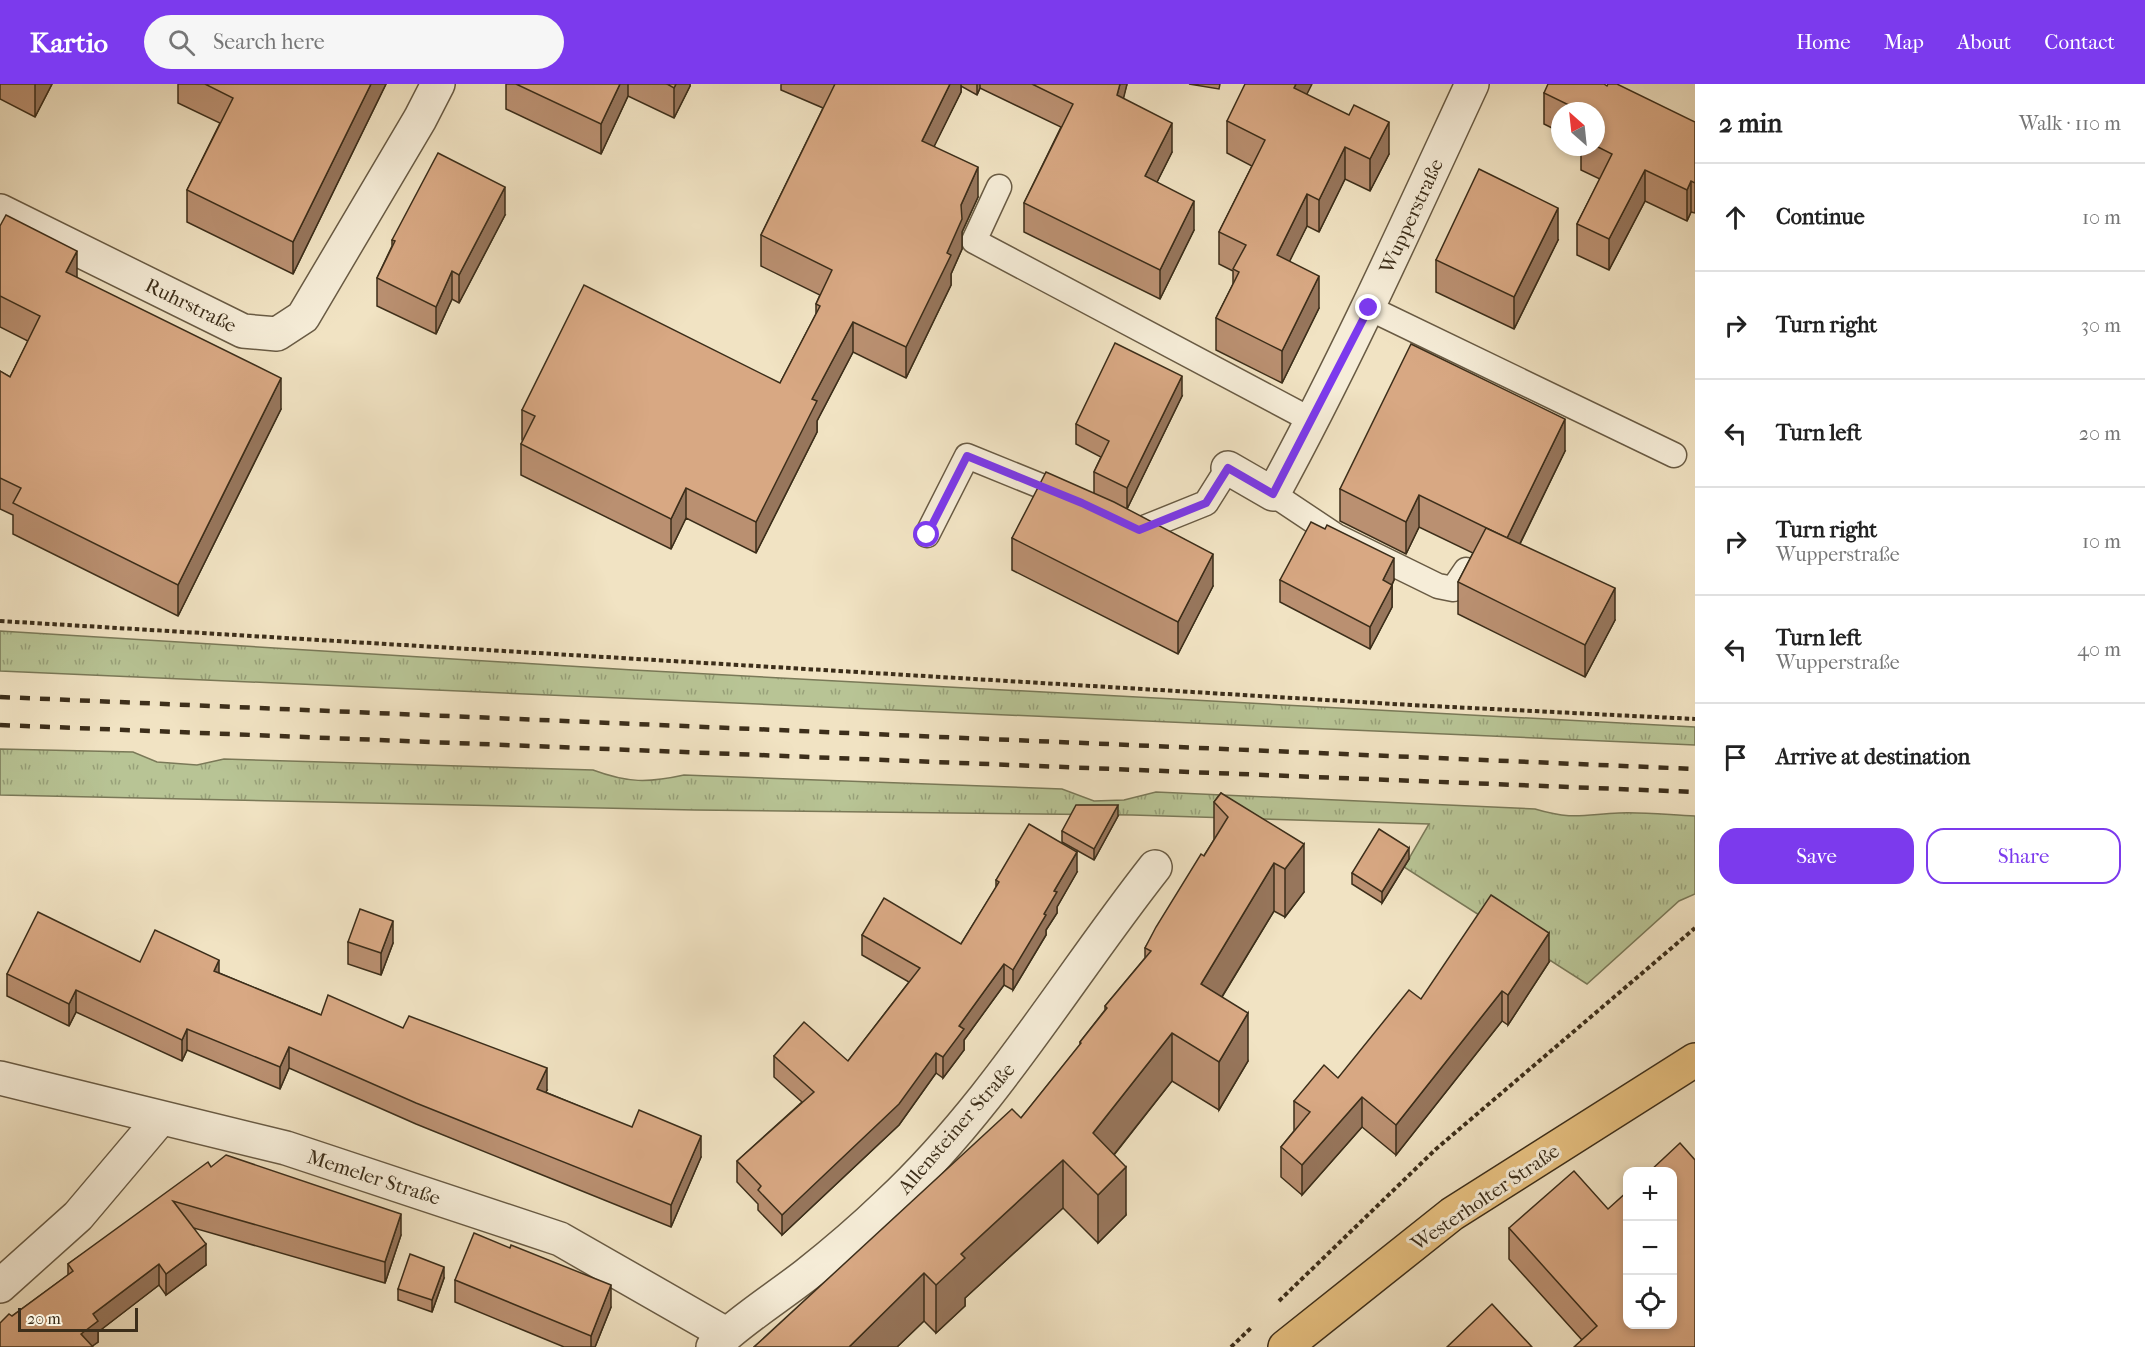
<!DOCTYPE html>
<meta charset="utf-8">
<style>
:root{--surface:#fff;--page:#f6f6f6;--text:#222;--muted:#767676;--line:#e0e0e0;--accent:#7c3aed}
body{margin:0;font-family:"IM FELL French Canon",serif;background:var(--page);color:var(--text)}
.controls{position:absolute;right:18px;bottom:18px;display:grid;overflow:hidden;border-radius:12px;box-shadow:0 3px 9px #0003}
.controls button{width:54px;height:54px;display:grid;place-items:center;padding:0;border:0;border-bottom:2px solid var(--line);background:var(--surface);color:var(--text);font:30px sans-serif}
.compass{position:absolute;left:1551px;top:18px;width:54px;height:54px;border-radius:50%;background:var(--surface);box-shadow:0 3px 9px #0003;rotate:333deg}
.scale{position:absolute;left:18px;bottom:15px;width:120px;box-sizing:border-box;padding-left:6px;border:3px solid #3c2e1a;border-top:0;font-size:16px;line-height:21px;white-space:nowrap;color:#3c2e1a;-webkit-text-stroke:4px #f6edd8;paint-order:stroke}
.stop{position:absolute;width:18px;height:18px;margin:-14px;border:4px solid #7c3aed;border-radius:50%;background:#fff}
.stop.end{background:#7c3aed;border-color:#fff;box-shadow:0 2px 6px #0008}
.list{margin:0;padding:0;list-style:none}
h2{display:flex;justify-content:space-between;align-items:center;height:78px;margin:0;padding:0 24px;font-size:26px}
h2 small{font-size:20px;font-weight:400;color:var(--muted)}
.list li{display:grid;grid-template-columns:39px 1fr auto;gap:18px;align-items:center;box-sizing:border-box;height:108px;padding:0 24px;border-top:2px solid var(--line)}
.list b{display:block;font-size:22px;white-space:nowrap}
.list p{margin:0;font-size:20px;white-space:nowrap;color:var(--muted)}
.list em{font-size:20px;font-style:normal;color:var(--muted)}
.actions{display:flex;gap:12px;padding:18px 24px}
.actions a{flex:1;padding:14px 0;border:2px solid var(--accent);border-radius:18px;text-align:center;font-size:21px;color:var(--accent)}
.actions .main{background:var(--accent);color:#fff}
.icon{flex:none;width:33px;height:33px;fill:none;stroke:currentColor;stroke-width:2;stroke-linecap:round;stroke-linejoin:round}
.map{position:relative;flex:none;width:1695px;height:1263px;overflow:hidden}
header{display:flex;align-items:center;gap:36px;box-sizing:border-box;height:84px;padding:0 30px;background:var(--accent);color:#fff}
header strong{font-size:28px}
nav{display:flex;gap:33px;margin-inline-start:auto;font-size:21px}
.search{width:420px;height:54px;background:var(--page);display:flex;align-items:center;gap:15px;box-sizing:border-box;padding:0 21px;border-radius:33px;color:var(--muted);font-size:22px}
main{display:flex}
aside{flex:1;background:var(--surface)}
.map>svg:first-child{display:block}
.grass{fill:url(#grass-tufts);stroke:#7a7958;stroke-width:1.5}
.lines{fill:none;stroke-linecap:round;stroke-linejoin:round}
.service-casing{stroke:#695b44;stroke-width:27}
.minor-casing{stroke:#695b44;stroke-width:36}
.primary-casing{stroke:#3c2e1a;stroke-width:36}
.path{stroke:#3c2e1a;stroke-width:4;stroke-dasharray:4.5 3;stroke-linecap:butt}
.service{stroke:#f6edd8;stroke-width:24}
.minor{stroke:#f6edd8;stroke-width:33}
.primary{stroke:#e8c282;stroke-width:33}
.rail{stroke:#3c2e1a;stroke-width:4.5;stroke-dasharray:10 10;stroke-linecap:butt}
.wall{fill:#ba9071;stroke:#3c2e1a;stroke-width:1.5}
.shaded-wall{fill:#97765c;stroke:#3c2e1a;stroke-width:1.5}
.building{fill:#d8a883;stroke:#3c2e1a;stroke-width:1.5}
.route{stroke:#7c3aed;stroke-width:8}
.labels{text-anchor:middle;stroke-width:6;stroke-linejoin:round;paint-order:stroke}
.street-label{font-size:20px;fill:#3c2e1a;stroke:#f6edd8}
</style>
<header>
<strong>Kartio</strong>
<div class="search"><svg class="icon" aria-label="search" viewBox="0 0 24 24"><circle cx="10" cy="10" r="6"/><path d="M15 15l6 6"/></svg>Search here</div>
<nav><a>Home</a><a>Map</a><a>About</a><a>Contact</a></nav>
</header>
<main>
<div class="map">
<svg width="1695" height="1263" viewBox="0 0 1695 1263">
<defs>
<pattern id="grass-tufts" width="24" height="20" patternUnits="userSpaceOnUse" patternTransform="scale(1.5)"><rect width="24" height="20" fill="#b8c495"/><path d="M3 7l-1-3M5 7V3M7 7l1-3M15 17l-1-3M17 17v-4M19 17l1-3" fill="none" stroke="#97a079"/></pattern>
</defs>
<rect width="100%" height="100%" fill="#f1e3c3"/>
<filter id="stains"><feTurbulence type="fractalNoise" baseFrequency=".00333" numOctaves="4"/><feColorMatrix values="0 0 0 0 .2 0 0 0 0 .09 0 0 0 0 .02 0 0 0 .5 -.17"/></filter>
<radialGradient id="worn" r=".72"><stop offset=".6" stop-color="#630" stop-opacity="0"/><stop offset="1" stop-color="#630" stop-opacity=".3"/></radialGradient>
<!-- grass -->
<g class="grass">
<path d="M0,547L633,586L1695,643V661L0,587Z"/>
<path d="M0,665L133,668L157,678L197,681L224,675L593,686C628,699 648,699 684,691L1062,705L1094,717L1124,716L1156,708L1535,725C1572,736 1582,731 1619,729C1644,728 1670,731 1695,732V810L1679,817L1587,900L1404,783L1429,740L1132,731L695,726L0,711Z"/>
</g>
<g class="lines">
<!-- service casing -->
<g class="service-casing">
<g id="service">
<path d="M999,103L974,157L1313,337"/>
<path d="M1369,224L1674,371"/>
<path d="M1273,410L1336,452L1438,502L1453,505L1466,486"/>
<path d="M1127,441L1139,446L1206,419L1228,384"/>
<path d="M927,451L967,372L1068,413"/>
</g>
</g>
<!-- minor casing -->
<g class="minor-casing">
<g id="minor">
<path d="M0,127L243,247L277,250L303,233L420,35L438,0"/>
<path d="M1228,384L1273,410C1346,276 1408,138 1472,0"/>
<path d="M0,994L286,1064L560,1155L726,1250"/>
<path d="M0,1202L78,1132L160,1035"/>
<path d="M713,1263C741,1236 775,1215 806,1191C834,1169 862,1145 888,1120C994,1021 1066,896 1155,783"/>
</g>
</g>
<!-- primary casing -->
<g class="primary-casing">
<path id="primary" d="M1285,1263L1452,1130L1695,976"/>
</g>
<!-- path -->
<g class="path">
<path d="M0,537L1411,621L1695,635"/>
<path d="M1279,1217L1436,1065L1695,844"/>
<path d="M1231,1263L1252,1243"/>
</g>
<!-- service -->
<use href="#service" class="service"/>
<!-- minor -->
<use href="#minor" class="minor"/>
<!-- primary -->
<use href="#primary" class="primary"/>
<!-- rail -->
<g class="rail">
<path d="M0,613L1695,685"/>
<path d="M0,641L1695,708"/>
</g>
</g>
<!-- wall -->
<g class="wall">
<path d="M0,0H52L35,33L0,15Z"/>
<path d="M178,0H386L293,190L187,138V106L220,39L178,19Z"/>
<path d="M506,0H690V2L674,34L628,12L601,70L506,25Z"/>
<path d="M781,0H1127L1123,14L1172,68L1157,98L1194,146L1160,215L1024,148V119L1061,43L980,4L977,11L961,2V8L934,62L978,113L962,148V165L951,190V201L906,294L853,268L817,337V348L756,469L686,434L671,465L521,391V360L523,357L522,356V326L780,299L816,230V220L820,211L761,182V151L823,24L781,6Z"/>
<path d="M1189,0H1220L1219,5Z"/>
<path d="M1544,9L1695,38V129L1691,128L1687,137L1645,117L1609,186L1577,171V140L1600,95L1581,86V63H1596V27H1560V48L1544,40Z"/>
<path d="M1307,11L1389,70L1370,107L1345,95L1319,148L1307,142L1289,177L1319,224L1282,299L1216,266V234L1233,200V187L1219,180V148L1252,82L1227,69V37Z"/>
<path d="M505,131L459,219L452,215L436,250L377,222V194L392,162V156Z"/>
<path d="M0,142L77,194L281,325L178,532L13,450V431L0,425V287L10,293L28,257L0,243Z"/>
<path d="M1558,156L1514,245L1436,208V176Z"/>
<path d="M1182,312L1127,425L1213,502L1178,570L1012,486V454L1094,409V388L1101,373L1076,360V340Z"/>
<path d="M1565,367L1520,460L1615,536L1585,593L1458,530V498L1473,469L1419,443L1406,470L1340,437V405Z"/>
<path d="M1280,496H1394L1392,501V523L1370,565L1280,518Z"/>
<path d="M1221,709L1304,808L1285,833L1274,827L1222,913L1248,977L1219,1026L1172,997L1114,1071L1126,1131L1098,1159L1063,1124L965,1214V1222L936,1249L924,1237L897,1263H754L1021,1034L1080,961V958L1105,926V922L1145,874V864L1214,756V718Z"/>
<path d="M1118,732L1094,776L1062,758V747Z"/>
<path d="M1409,775L1382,819L1352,800V789Z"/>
<path d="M1077,788L1057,823V829L1046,846V851L1013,906L1004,901L964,956V966L943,994L936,989L899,1041L782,1151L758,1126V1120L737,1098V1077L802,1018L774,993V972L848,977L909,898L862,871V851L961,860L996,804V796Z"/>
<path d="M348,858L393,859L381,891L348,880Z"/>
<path d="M140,878L219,889L321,931L547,1006L545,1008L701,1073L671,1143L416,1040L289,984L280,1005L187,966L182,977L76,928L69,942L7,912V890Z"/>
<path d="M1549,878L1508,941L1502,937L1396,1071L1362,1043L1302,1111L1281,1093V1063L1294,1047V1017L1338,994L1421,915Z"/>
<path d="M211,1083L401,1151L385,1199L194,1144L206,1181L166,1211L159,1201L98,1248V1258L92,1262L12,1232L68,1191V1180Z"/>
<path d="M1608,1125L1695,1263L1582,1256L1509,1175V1144Z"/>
<path d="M510,1164L611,1223L595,1263H564L455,1218V1196Z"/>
<path d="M444,1194L432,1228L398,1216V1205Z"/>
</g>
<!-- shaded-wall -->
<g class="shaded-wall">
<path d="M35,0H52L35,33Z"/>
<path d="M371,0H386L293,190V158Z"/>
<path d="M620,0H628V12L601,70V40Z"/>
<path d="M676,0H690V2L674,34V4Z"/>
<path d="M950,0H961V8L922,87V57Z"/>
<path d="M977,0H980V4L977,11Z"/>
<path d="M1120,0H1127L1117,41V11Z"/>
<path d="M1296,0H1312L1294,36V4Z"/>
<path d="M1389,38V70L1370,107V75Z"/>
<path d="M1172,39V68L1145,122V92Z"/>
<path d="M1345,63V95L1319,148V116Z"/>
<path d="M978,83V113L962,148V165L951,190V201L906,294V263L947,169L961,121Z"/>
<path d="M1645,86V117L1609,186V155Z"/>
<path d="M1691,97V128L1687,137V106Z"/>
<path d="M505,103V131L459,219V191Z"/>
<path d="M1307,110V142L1277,203V171Z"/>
<path d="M1194,117V146L1160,215V186Z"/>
<path d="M1558,124V156L1514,245V213Z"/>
<path d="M77,167V198L66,188Z"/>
<path d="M452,187V215L436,250V223Z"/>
<path d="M1319,192V224L1282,299V267Z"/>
<path d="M853,238V268L817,337V348L756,469V438L812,315Z"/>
<path d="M1182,292V312L1127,425V404Z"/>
<path d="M281,294V325L178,532V501Z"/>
<path d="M1565,335V367L1507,486V454Z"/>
<path d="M686,404V434L671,465V435Z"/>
<path d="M1419,411V443L1406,470V438Z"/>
<path d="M1213,470V502L1178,570V538Z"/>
<path d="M1394,474V496L1383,518V496Z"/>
<path d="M1392,501V523L1370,565V543Z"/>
<path d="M1615,504V536L1585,593V561Z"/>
<path d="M1118,721V732L1094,776V765Z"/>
<path d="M1304,760V808L1285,833V785Z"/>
<path d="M1409,764V775L1382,819V808Z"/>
<path d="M1077,768V788L1057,823V829L1046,846V851L1013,906V886L1054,807Z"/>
<path d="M1274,779V827L1201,947V900Z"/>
<path d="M393,837V859L381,891V869Z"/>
<path d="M1549,849V878L1508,941V911Z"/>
<path d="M219,876V898L214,887Z"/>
<path d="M1004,880V901L964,956V966L943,994V973L959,942Z"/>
<path d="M76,906V928L69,942V920Z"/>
<path d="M1502,907V937L1396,1071V1041Z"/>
<path d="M1248,929V977L1219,1026V978Z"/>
<path d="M187,945V966L182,977V956Z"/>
<path d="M1172,949V997L1093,1097V1049Z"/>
<path d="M289,963V984L280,1005V983Z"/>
<path d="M936,969V989L899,1041L782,1151V1131Z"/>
<path d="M547,984V1006L537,1027V1005Z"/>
<path d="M1362,1013V1043L1302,1111V1081Z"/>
<path d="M701,1052V1073L671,1143V1121Z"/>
<path d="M1063,1076V1124L965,1214V1222L936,1249V1201L961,1170Z"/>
<path d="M1126,1083V1131L1098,1159V1111Z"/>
<path d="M401,1130V1151L385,1199V1178Z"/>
<path d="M206,1160V1181L166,1211V1190Z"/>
<path d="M159,1180V1201L98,1248V1258L91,1263L81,1250L93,1230Z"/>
<path d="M444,1183V1194L432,1228V1216Z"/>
<path d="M924,1189V1237L897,1263H849Z"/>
<path d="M611,1201V1223L595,1263H591V1252Z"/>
</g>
<!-- building -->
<g class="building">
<path d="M205,0H371L293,158L187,106L233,14Z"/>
<path d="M516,0H620L601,40Z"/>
<path d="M667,0H676L674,4Z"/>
<path d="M835,0H950L922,57L978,83L961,121L962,135L947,169L951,171L906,263L853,238L812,315L817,317L756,438L686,404L671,435L521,360L535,332L522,326L584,201L780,299L820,222L816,220L832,186L761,151Z"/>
<path d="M1032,0H1120L1117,11L1172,39L1145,92L1194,117L1160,186L1024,119L1073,20Z"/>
<path d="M1245,0H1296L1294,4L1349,31L1354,21L1389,38L1370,75L1345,63L1319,116L1307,110L1277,171L1319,192L1282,267L1216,234L1239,188L1233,185L1246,161L1219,148L1265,56L1227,37Z"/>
<path d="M1548,0H1604L1607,2L1608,0H1617L1695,38V99L1691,97L1687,106L1645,86L1609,155L1577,140L1612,70L1596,62V27H1581L1544,9Z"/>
<path d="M438,69L505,103L459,191L452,187L436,223L377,194L395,157L392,156Z"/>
<path d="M1479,85L1558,124L1514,213L1436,176Z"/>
<path d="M6,131L77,167L66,188L281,294L178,501L13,419L21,404L0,394V287L10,293L40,232L0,212V142Z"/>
<path d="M1115,259L1182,292L1127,404L1094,388L1109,357L1076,340Z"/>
<path d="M1411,260L1565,335L1507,454L1419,411L1406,438L1340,405Z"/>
<path d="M1046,388L1114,418L1213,470L1178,538L1012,454Z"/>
<path d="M1311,438L1325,445L1327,441L1394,474L1383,496L1392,501L1370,543L1280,496Z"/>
<path d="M1486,444L1615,504L1585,561L1458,498Z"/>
<path d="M1221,709L1304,760L1285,785L1274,779L1201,900L1248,929L1219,978L1172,949L1093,1049L1126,1083L1098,1111L1063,1076L961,1170L965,1174L936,1201L924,1189L849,1263H754L1012,1025L1021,1034L1081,959L1080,958L1107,924L1105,922L1151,867L1145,864L1156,843L1201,770L1204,772L1228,733L1214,718Z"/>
<path d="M1076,721H1118L1094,765L1062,747Z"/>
<path d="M1029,740L1077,768L1054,807L1057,808L1044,830L1046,831L1013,886L1004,880L959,942L964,945L943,973L936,969L899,1020L782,1131L758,1106L761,1102L737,1077L814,1008L774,972L804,938L848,977L920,884L862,851L884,814L961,860L999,798L996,796Z"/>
<path d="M1379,745L1409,764L1382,808L1352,789Z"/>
<path d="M1491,811L1549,849L1508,911L1502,907L1396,1041L1362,1013L1302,1081L1281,1063L1310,1028L1294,1017L1324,981L1338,994L1409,906L1421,915Z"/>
<path d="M360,825L393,837L381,869L348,858Z"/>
<path d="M38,828L140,878L155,846L219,876L214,887L321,931L328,911L403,944L409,932L547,984L537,1005L632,1043L639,1026L701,1052L671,1121L416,1019L289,963L280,983L187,945L182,956L76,906L69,920L7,890Z"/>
<path d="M1680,1059L1695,1076V1263H1574L1597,1242L1509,1144L1574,1087L1608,1125L1628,1107V1240H1672V1088H1649Z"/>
<path d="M226,1071L401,1130L385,1178L173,1117L206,1160L166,1190L159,1180L93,1230L98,1237L81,1250L93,1263H0V1239L9,1230L12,1232L73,1187L68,1180L208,1078L211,1083Z"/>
<path d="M474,1149L510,1164L511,1161L611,1201L591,1252L455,1196Z"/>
<path d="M410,1170L444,1183L432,1216L398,1205Z"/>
<path d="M1492,1220L1532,1263H1447Z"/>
</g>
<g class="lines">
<!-- route -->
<path class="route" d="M927,451L967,372L1082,419L1139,446L1206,419L1228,384L1273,410L1369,224"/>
</g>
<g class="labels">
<!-- street labels -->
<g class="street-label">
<text transform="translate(1411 132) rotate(-65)" y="7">Wupperstraße</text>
<text transform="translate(191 221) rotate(26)" y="7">Ruhrstraße</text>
<text transform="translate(956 1044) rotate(-49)" y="7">Allensteiner Straße</text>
<text transform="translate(374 1093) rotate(18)" y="7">Memeler Straße</text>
<text transform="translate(1485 1113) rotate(-34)" y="7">Westerholter Straße</text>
</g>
</g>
<rect width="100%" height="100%" filter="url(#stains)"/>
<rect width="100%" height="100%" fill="url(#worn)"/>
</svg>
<div class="controls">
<button>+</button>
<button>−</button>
<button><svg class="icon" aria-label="locate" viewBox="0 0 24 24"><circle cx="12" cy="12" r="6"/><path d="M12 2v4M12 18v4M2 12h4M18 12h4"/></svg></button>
</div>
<svg class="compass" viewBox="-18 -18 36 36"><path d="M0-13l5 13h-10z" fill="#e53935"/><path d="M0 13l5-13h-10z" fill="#767676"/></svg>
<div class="scale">20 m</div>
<div class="stop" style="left:927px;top:451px"></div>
<div class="stop end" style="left:1369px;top:224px"></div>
</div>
<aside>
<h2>2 min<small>Walk · 110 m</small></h2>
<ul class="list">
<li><svg class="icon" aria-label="ahead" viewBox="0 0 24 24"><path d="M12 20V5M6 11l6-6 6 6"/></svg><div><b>Continue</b></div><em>10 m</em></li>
<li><svg class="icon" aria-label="right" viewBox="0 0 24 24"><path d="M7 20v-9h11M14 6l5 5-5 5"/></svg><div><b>Turn right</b></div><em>30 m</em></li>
<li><svg class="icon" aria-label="left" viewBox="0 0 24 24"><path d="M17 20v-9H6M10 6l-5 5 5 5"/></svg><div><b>Turn left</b></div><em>20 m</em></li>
<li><svg class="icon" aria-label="right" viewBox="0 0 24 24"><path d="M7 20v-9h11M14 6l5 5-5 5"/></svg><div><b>Turn right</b><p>Wupperstraße</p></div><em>10 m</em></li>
<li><svg class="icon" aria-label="left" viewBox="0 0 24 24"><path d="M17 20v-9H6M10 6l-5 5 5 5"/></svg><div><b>Turn left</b><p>Wupperstraße</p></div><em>40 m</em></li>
<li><svg class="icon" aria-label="arrive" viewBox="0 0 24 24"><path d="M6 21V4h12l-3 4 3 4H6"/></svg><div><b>Arrive at destination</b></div></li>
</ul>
<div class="actions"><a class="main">Save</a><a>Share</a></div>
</aside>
</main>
